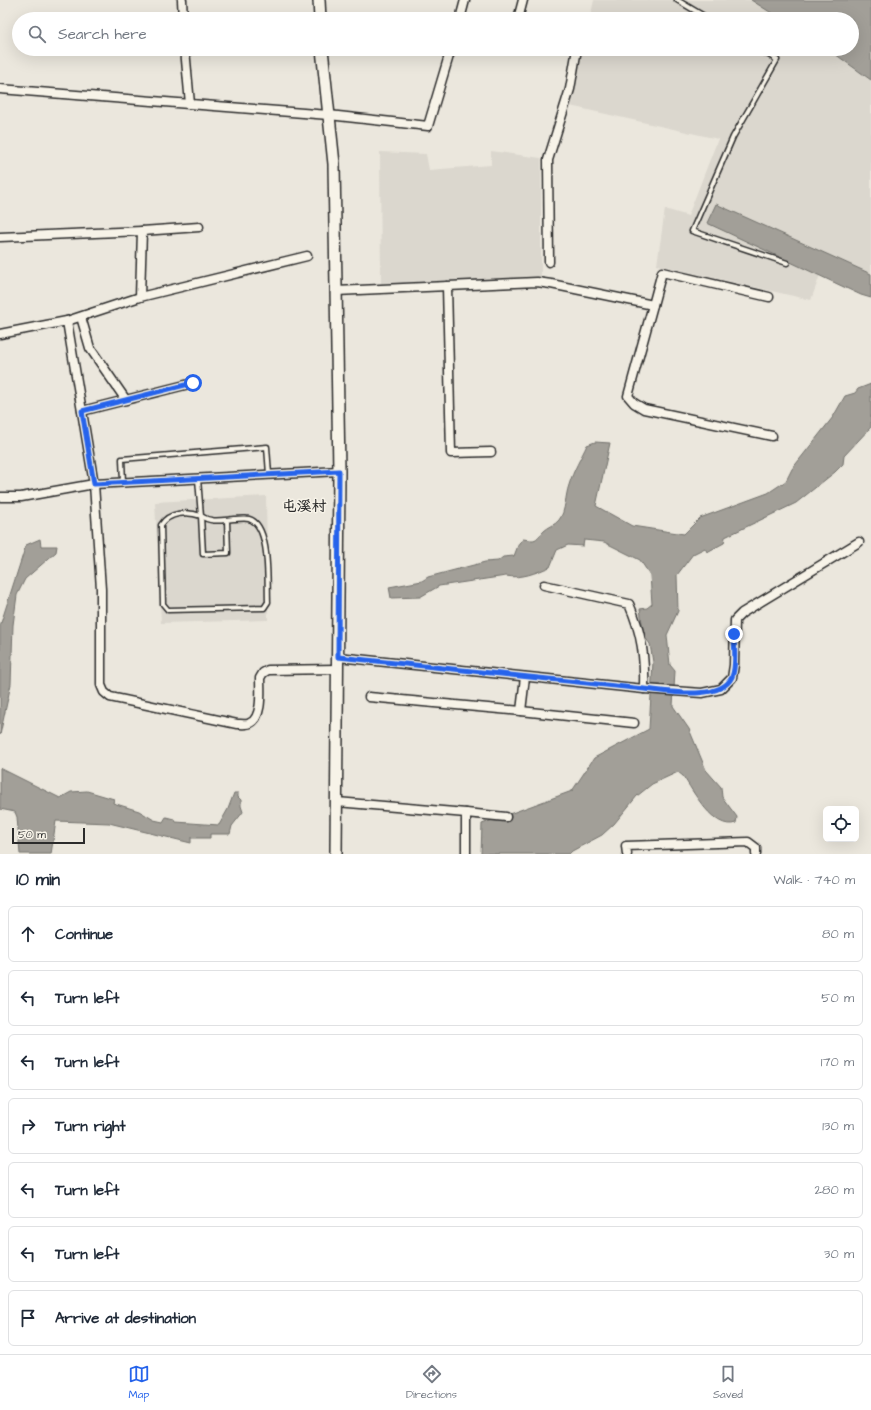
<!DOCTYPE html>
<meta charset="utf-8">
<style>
:root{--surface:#fff;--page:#f2f2f3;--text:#1f2937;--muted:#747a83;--line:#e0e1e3;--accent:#2563eb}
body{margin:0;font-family:"Architects Daughter","LXGW WenKai TC",sans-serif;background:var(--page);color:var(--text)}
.controls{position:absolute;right:12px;bottom:12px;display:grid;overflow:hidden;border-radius:6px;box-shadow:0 4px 16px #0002}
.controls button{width:36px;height:36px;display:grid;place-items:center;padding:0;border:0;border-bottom:1px solid var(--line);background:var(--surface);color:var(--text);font:20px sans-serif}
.scale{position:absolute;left:12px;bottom:10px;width:73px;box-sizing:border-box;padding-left:4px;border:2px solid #2b2b2b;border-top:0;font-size:11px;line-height:14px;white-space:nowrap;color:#2b2b2b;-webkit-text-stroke:3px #f7f3e8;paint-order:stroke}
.stop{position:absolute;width:12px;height:12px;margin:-9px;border:3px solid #2563eb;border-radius:50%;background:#fff}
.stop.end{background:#2563eb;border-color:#fff;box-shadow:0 1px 4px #0008}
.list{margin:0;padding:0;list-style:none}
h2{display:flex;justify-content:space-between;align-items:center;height:52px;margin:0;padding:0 16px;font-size:17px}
h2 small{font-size:13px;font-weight:400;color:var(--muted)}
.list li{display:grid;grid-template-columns:26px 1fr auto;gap:12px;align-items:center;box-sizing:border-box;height:56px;margin:0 8px 8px;padding:0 8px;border:1px solid var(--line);border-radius:6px}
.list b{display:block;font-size:15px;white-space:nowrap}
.list em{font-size:13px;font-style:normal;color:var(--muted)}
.icon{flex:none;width:22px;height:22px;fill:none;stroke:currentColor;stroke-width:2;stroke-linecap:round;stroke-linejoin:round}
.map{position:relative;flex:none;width:871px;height:854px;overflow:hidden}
.search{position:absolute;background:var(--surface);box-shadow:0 4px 16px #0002;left:12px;right:12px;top:12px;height:44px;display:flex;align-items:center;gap:10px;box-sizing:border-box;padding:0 14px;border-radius:22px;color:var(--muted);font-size:15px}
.sheet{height:500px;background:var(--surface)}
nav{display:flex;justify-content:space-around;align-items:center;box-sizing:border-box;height:56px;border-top:1px solid var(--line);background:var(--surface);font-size:11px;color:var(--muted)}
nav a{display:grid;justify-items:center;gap:2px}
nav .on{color:var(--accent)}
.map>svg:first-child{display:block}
.built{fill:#dbd7ce}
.water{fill:#a29f98;stroke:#72716c}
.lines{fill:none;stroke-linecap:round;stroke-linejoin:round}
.service-casing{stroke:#2b2b2b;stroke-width:7}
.minor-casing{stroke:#2b2b2b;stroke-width:11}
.secondary-casing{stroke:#2b2b2b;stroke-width:14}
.service{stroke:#f7f3e8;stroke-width:4}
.minor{stroke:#f7f3e8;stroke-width:8}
.secondary{stroke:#f7f3e8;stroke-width:11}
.route{stroke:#2563eb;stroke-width:5}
.labels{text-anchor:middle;stroke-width:3;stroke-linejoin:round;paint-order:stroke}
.quarter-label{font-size:15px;font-weight:bold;fill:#2b2b2b;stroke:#f7f3e8}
</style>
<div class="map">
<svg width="871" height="854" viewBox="0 0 871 854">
<rect width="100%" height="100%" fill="#ebe7dd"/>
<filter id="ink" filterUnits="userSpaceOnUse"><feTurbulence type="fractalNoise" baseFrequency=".025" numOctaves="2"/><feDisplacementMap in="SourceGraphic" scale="8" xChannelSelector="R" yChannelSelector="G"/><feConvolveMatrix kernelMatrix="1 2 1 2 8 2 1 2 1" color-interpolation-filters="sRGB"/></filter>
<g filter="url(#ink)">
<!-- built -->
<g class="built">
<path d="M594,0H751L781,19H590Z"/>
<path d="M583,49H828L871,80V274L717,204L707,223L820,275L811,300L657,265L665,209L688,216L718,139L570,106Z"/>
<path d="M491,151L541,158V277L381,284L380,152L426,154L429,170L491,165Z"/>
<path d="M266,496L268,620L161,623L155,502Z"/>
</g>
<!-- water -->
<g class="water">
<path d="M751,0H871V80L828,49H852V19H781Z"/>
<path d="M716,204L871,274V298L861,295L707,223Z"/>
<path d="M871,384V427L844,456L843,464L835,472L796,503L725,537L724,543L707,552L705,548L693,554L677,575L678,611L667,635L670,665L675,671L673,706L689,729L706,770L721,787L722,797L737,817L736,823C714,831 693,791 683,776L678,772L652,784L637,796L614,824L602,835L572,851L569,854H481L482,824L572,791L594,758L649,729L653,662L650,644L644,636L640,609L647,608L652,604L650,575L640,560L604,542L584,540L583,546L568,545L557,550L550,567C535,573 522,579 506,576L439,586L420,597L391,598L389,587L422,581L428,577L485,562L498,561L503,557L514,556L519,543L523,539C537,541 534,541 544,531C548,527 555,525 559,520C566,511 565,496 569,485C573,471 581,458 587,445L595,442L610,443L596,506L632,526L684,534L700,518L768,493L786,481L792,469L833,417L845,396L855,393L858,389Z"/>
<path d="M40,539L41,546H57L56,552L25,579L17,595L13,625L11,684L0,735V626L26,545Z"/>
<path d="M0,768L60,798L71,792L87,791L114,799L113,803L139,811L154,820L163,822L166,817L174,819L176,822L219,825L228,809L234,793H238V797L241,800V806L243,812L232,826L230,834H210V838H191V843L109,823L56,821L51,854H20L17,817L15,812L0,809Z"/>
</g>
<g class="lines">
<!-- service casing -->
<g class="service-casing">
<g id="service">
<path d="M677,0L709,19"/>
<path d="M759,49L777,60L733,137L692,231L787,263"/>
<path d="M198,479L201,516C211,523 222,520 234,519C238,519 245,518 249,519C271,525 267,583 268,602L264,608L168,610L163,604L161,525C169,512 188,511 201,516L203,554L228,553L227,520"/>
<path d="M123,482L122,459L267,447L269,474"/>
</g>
</g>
<!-- minor casing -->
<g class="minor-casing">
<g id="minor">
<path d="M182,0L183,19"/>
<path d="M460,19L465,0"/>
<path d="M518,19L523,0"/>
<path d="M185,49L190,104"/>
<path d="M0,89L329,115L428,126L451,49"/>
<path d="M142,231L199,227"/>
<path d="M0,237L142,231L140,297"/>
<path d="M549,262L548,160L570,89L577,49"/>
<path d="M447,286L451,453L491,452"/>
<path d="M336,291L537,282L551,284L653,305L628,396L634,403L644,409L772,436"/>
<path d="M653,305L662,272L769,297"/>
<path d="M81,317L90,348L126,400"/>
<path d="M67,321L140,297L307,256"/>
<path d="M0,334L67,321L94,484L101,589V685L104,692L110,697L237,724C241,724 247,725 250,723C263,717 260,690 260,678L263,673L268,670L338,669"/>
<path d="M82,411L193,383"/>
<path d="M0,497H21L94,484L339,471"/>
<path d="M544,585L629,604C642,633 645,658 644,689"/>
<path d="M338,657L644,689L702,693L721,689L732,678L734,665L735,620L742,613L859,542"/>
<path d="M369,697L521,711L634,723"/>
<path d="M521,711L525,677"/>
<path d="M337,802L466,813V854"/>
<path d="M466,813L506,817"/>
<path d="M627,854L626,846L748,842L756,848V854"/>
</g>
</g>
<!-- secondary casing -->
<g class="secondary-casing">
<g id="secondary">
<path d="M319,0L320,19"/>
<path d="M322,49L334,164L339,471L336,854"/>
</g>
</g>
<!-- service -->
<use href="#service" class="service"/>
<!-- minor -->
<use href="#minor" class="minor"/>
<!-- secondary -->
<use href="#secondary" class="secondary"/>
</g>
</g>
<g class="lines" filter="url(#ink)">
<!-- route -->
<path class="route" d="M193,383L82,411L94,484L339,471L338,657L644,689C666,691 720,702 732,677C737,665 734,646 734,634"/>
</g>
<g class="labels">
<!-- quarter labels -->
<g class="quarter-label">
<text x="304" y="511">屯溪村</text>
</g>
</g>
</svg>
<div class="controls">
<button><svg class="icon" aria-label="locate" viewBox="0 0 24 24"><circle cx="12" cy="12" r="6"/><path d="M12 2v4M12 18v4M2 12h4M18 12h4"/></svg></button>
</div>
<div class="scale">50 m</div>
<div class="stop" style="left:193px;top:383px"></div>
<div class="stop end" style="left:734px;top:634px"></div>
<div class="search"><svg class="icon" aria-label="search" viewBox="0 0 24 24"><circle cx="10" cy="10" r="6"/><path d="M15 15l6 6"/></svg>Search here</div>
</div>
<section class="sheet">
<h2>10 min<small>Walk · 740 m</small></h2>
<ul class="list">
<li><svg class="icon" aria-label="ahead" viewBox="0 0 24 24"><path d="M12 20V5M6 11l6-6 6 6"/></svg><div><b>Continue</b></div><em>80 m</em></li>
<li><svg class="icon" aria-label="left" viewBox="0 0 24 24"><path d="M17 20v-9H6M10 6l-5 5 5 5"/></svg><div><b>Turn left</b></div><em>50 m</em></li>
<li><svg class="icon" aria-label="left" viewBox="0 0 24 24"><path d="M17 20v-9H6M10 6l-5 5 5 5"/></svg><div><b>Turn left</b></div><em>170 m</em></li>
<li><svg class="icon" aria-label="right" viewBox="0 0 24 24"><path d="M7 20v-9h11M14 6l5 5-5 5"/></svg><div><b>Turn right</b></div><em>130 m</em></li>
<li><svg class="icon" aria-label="left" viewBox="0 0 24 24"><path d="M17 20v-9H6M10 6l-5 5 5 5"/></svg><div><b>Turn left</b></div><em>280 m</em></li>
<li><svg class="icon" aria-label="left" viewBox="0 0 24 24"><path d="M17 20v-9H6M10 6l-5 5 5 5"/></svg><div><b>Turn left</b></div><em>30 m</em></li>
<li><svg class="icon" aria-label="arrive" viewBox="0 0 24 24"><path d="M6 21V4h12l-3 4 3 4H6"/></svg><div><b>Arrive at destination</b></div></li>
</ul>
</section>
<nav>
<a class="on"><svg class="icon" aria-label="map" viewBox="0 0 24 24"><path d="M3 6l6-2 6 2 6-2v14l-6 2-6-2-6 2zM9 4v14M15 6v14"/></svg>Map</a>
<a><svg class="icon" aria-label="directions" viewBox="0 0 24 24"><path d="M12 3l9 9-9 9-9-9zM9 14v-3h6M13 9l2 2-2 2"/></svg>Directions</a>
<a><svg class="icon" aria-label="saved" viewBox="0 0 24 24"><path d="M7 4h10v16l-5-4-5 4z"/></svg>Saved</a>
</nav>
